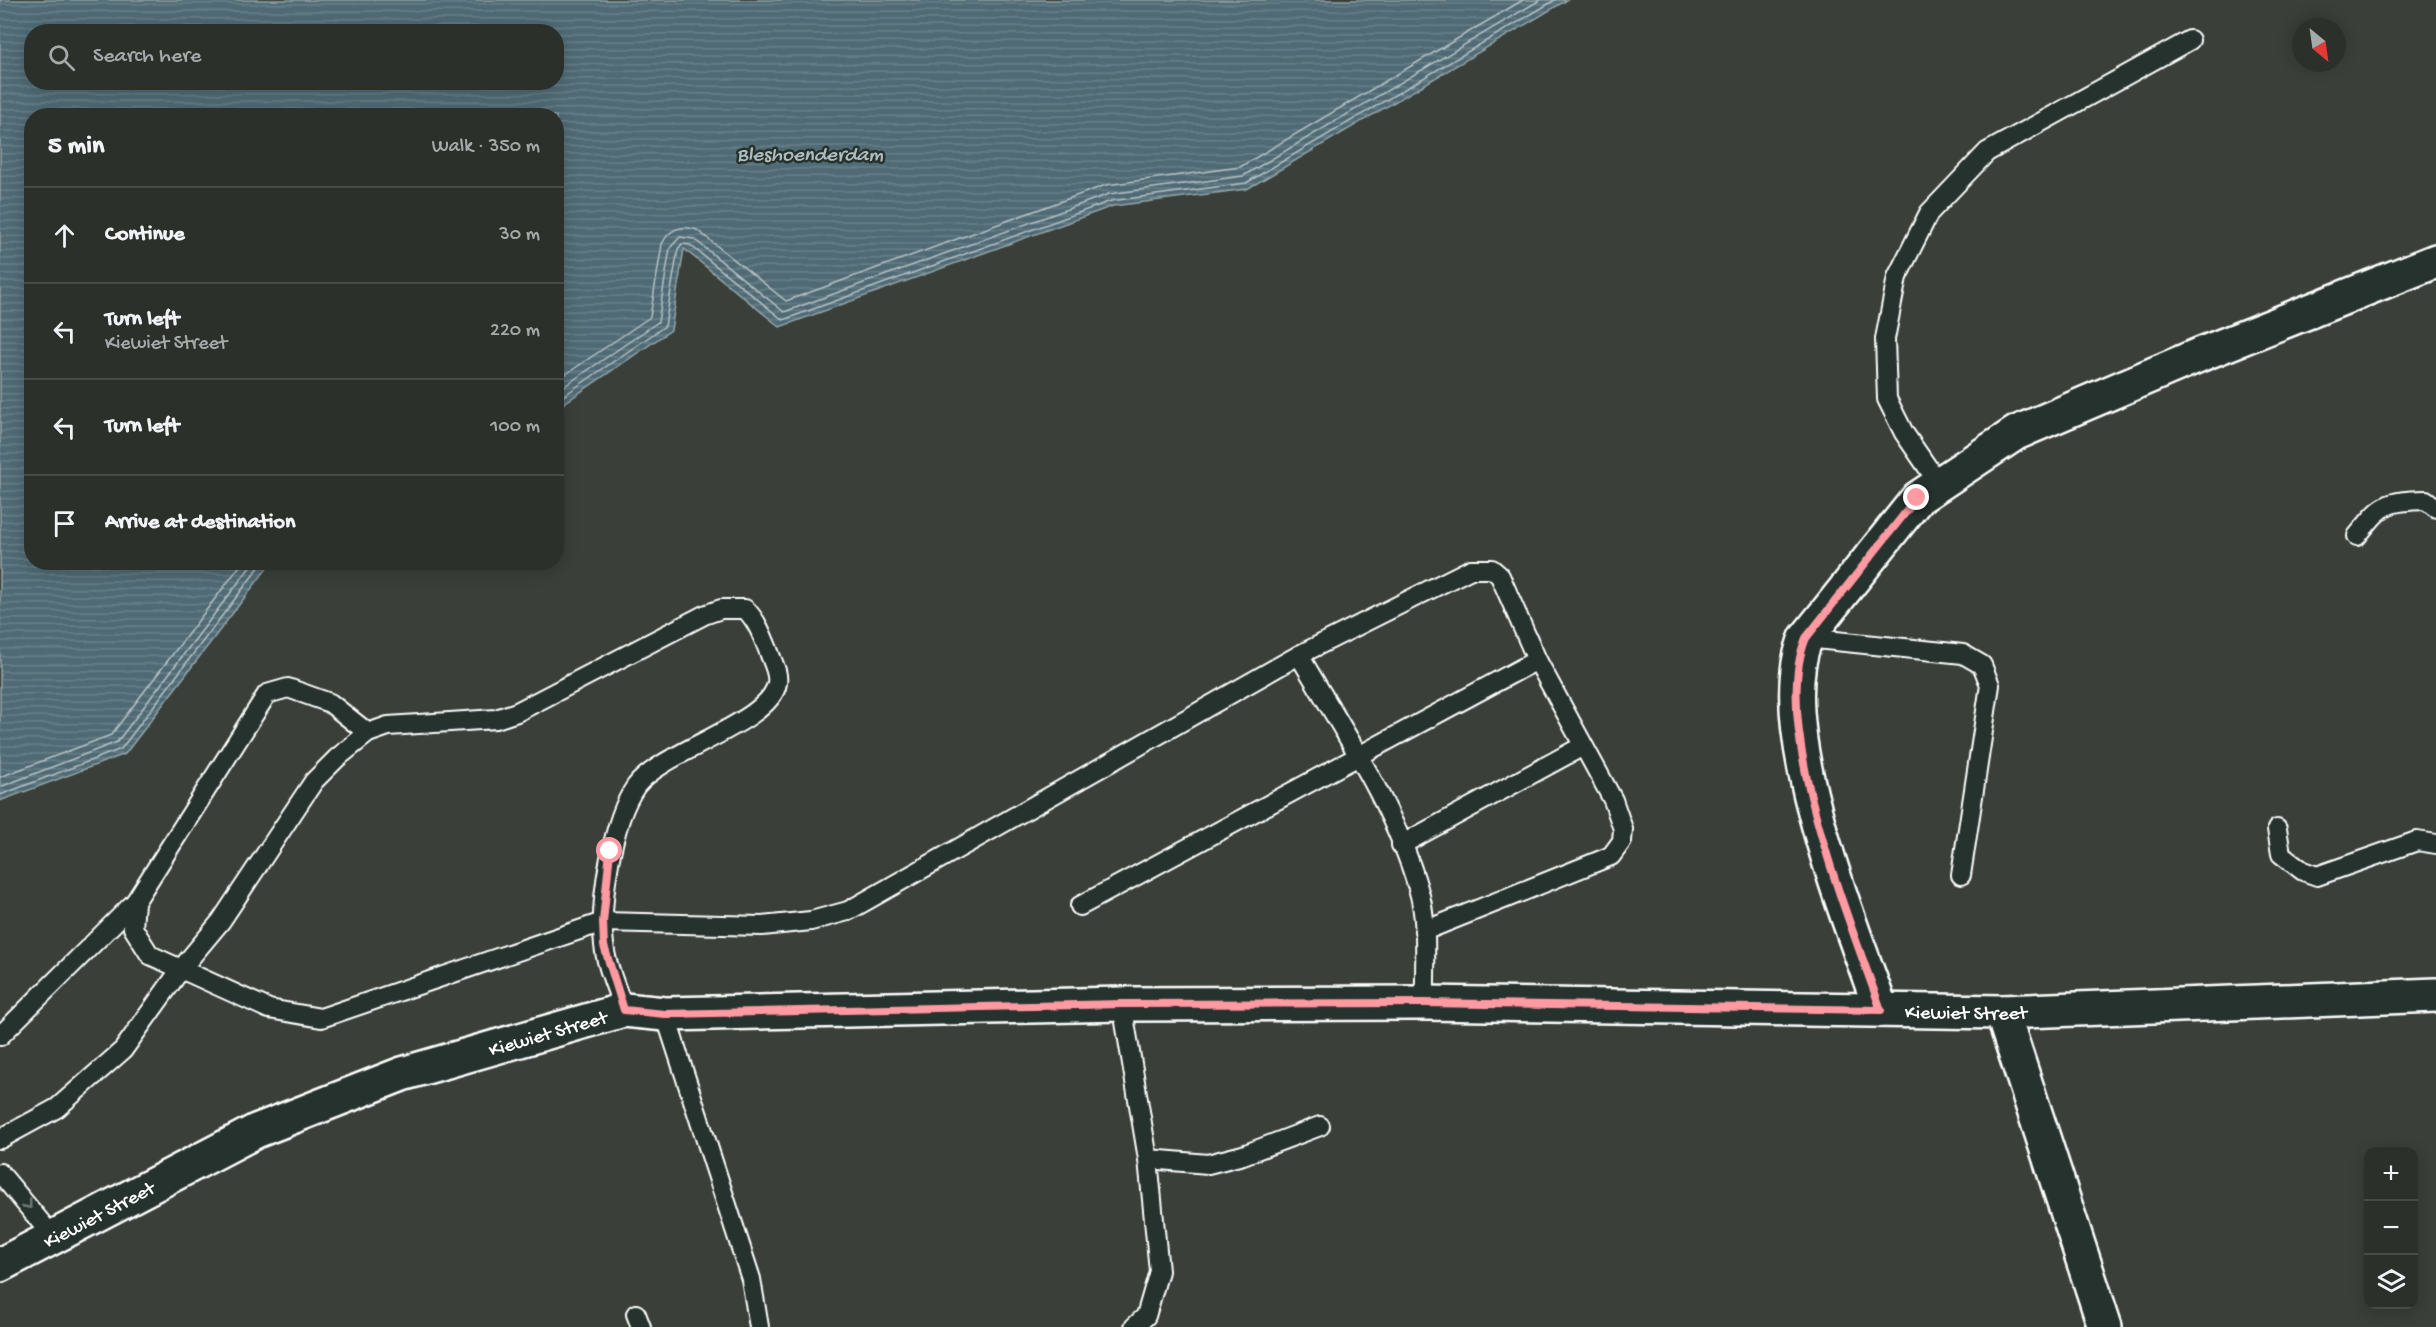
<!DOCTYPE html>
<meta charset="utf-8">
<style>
:root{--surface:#2c302b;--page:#383c37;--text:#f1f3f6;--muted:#a6a9a9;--line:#484b47}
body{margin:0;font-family:"Gochi Hand",sans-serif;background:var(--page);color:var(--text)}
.controls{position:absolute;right:18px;bottom:18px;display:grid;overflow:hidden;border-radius:12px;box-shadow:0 3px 15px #0003}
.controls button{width:54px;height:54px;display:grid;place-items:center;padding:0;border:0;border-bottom:2px solid var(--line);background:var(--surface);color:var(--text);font:30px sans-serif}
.compass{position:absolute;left:2292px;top:18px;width:54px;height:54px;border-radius:50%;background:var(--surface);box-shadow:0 3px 15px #0003;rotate:151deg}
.stop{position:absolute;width:18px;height:18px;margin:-14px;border:4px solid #ff9aa2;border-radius:50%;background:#fff}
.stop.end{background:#ff9aa2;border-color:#fff;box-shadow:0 2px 6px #0008}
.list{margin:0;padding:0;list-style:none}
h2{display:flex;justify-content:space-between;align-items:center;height:78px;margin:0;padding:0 24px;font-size:26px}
h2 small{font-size:20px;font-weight:400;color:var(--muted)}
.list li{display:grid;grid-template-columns:39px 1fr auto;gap:18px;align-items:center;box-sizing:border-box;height:96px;padding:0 24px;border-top:2px solid var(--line)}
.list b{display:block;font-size:22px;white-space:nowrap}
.list p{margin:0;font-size:20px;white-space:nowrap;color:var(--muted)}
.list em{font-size:20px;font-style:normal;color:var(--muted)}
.icon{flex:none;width:33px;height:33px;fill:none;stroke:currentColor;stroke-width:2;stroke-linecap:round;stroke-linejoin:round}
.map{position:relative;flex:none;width:2436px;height:1327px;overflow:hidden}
.search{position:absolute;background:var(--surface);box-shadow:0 3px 15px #0003;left:24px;top:24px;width:540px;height:66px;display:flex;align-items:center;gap:15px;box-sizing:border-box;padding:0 21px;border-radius:24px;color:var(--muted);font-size:22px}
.panel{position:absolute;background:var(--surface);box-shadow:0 3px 15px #0003;left:24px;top:108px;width:540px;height:462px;border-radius:24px}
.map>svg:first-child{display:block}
.water{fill:url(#water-rules);stroke:#95a6ac;stroke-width:1.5;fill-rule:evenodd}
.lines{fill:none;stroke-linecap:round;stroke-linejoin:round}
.shore{stroke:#b9c3c7;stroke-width:1.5}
.service-casing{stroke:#fff;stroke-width:22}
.minor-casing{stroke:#fff;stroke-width:38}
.service{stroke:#26332d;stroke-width:18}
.minor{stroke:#26332d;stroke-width:33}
.oneway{stroke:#727a76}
.route{stroke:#ff9aa2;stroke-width:8}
.labels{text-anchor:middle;stroke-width:5;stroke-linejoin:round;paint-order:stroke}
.street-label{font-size:20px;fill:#fff;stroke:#26332d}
.water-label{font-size:21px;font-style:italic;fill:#b0bcc0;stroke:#26332d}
</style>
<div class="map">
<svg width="2436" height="1327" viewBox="0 0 2436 1327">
<defs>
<pattern id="water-rules" width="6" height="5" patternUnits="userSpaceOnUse" patternTransform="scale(1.5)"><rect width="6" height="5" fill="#4f6a74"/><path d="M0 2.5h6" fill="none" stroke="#698089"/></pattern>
</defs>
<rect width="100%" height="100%" fill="#3a4039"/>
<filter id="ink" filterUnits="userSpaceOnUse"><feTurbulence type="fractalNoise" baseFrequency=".0167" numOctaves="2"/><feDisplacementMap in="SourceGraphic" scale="12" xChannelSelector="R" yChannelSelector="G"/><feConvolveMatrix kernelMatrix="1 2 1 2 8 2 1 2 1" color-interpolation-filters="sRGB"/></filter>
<g filter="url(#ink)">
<!-- water -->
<path class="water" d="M0,0H1567L1247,189L1113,206L780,327L684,249L671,330L557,408L556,116H32V562L271,563L125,754L0,801ZM32,32H556V82H32Z"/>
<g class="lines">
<!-- shore -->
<g class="shore">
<path d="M556,381L650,317L662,244C669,229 682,224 697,230L786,301L1106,185L1240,167L1523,0"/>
<path d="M556,392L658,322L670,248L680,237L694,239L784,312L1109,194L1243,176L1540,0"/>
<path d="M556,401L665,326L678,249L682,244L690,245L783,320L1111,201L1246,183L1555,0"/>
<path d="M0,777L111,735L243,562"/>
<path d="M0,787L117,742L254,562"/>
<path d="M0,795L121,749L263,562"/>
</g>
<!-- service casing -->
<g class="service-casing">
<g id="service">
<path d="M1939,484L1904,433L1887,399L1885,339L1897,277L1929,213L1987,152L2190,40"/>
<path d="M2357,536C2383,504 2384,501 2426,500L2436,508"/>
<path d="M1806,638L1963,654L1982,665L1990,685L1961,875"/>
<path d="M1299,655C1342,729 1394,805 1418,888C1429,924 1424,966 1425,1003"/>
<path d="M368,733L330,703L288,688L267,694L135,902L133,928L150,955L269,1009L321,1018L603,922L762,926L811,921L848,911L1299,655L1471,569H1492L1500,576L1537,660L1613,800L1623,829L1622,841L1611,856L1424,931"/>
<path d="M2277,829L2281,854L2303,871L2317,876L2417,841L2436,844"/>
<path d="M1401,845L1583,746"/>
<path d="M1080,906L1537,660"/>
<path d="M1122,1004L1148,1159L1159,1271L1146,1316L1134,1327"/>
<path d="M665,1014L751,1279L759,1327"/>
<path d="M0,1036L135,902"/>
<path d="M0,1139L57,1108L123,1050L181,969L221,921L314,781L337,758L368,733L388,726L496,719L517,712L704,615L721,609H745C757,620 763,637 769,652C772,661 779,673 777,683C771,723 662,751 636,786C612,820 599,903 604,945C606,966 617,989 624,1010"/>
<path d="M1148,1159L1208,1164L1243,1155L1320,1126"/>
<path d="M0,1173L54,1238"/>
<path d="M636,1314L641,1327"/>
</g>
</g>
<!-- minor casing -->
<g class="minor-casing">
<g id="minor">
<path d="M1881,1010C1850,920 1769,726 1806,638L1918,498L2016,433L2199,355L2436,261"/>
<path d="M2002,1012L2105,1327"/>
<path id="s1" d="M0,1265L256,1131L402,1074L624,1010L665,1014L1122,1004L1425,1003L2002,1012L2436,995"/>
</g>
</g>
<!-- service -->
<use href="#service" class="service"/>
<!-- minor -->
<use href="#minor" class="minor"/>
</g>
<!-- one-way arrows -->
<defs><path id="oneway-chevron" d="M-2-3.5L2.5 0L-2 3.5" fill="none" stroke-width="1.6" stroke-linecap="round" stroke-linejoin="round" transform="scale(1.5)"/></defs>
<use class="oneway" href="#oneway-chevron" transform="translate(28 1205) rotate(51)"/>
</g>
<g class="lines" filter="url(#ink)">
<!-- route -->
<path class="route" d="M610,851L603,922L604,946L624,1010L665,1014L1122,1004L1425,1003L1881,1010C1850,921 1769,726 1806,638L1917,498"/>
</g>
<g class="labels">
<!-- street labels -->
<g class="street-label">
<text dy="7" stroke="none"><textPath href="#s1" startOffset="2019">Kiewiet Street</textPath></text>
<text dy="7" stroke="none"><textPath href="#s1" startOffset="597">Kiewiet Street</textPath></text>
<text dy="7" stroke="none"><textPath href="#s1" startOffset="111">Kiewiet Street</textPath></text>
</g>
<!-- water labels -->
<g class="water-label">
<text x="810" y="160">Bleshoenderdam</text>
</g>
</g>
</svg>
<div class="controls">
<button>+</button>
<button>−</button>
<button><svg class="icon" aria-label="layers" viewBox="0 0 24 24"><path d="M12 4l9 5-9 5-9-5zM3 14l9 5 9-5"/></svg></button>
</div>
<svg class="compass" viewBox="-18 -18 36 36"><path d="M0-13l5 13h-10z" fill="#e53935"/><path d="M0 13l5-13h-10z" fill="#a6a9a9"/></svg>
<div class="stop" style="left:610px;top:851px"></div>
<div class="stop end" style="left:1917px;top:498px"></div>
<div class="search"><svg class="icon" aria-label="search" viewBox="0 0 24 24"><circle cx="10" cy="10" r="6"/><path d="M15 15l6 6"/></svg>Search here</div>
<section class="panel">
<h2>5 min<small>Walk · 350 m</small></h2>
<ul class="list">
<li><svg class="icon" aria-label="ahead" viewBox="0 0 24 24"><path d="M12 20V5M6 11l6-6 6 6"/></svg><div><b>Continue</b></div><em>30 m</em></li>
<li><svg class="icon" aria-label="left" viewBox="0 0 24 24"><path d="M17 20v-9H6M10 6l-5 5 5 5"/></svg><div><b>Turn left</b><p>Kiewiet Street</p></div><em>220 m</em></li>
<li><svg class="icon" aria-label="left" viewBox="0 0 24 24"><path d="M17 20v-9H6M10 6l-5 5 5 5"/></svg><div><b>Turn left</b></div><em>100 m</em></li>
<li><svg class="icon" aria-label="arrive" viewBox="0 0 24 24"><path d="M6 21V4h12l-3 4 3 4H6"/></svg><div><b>Arrive at destination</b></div></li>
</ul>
</section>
</div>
